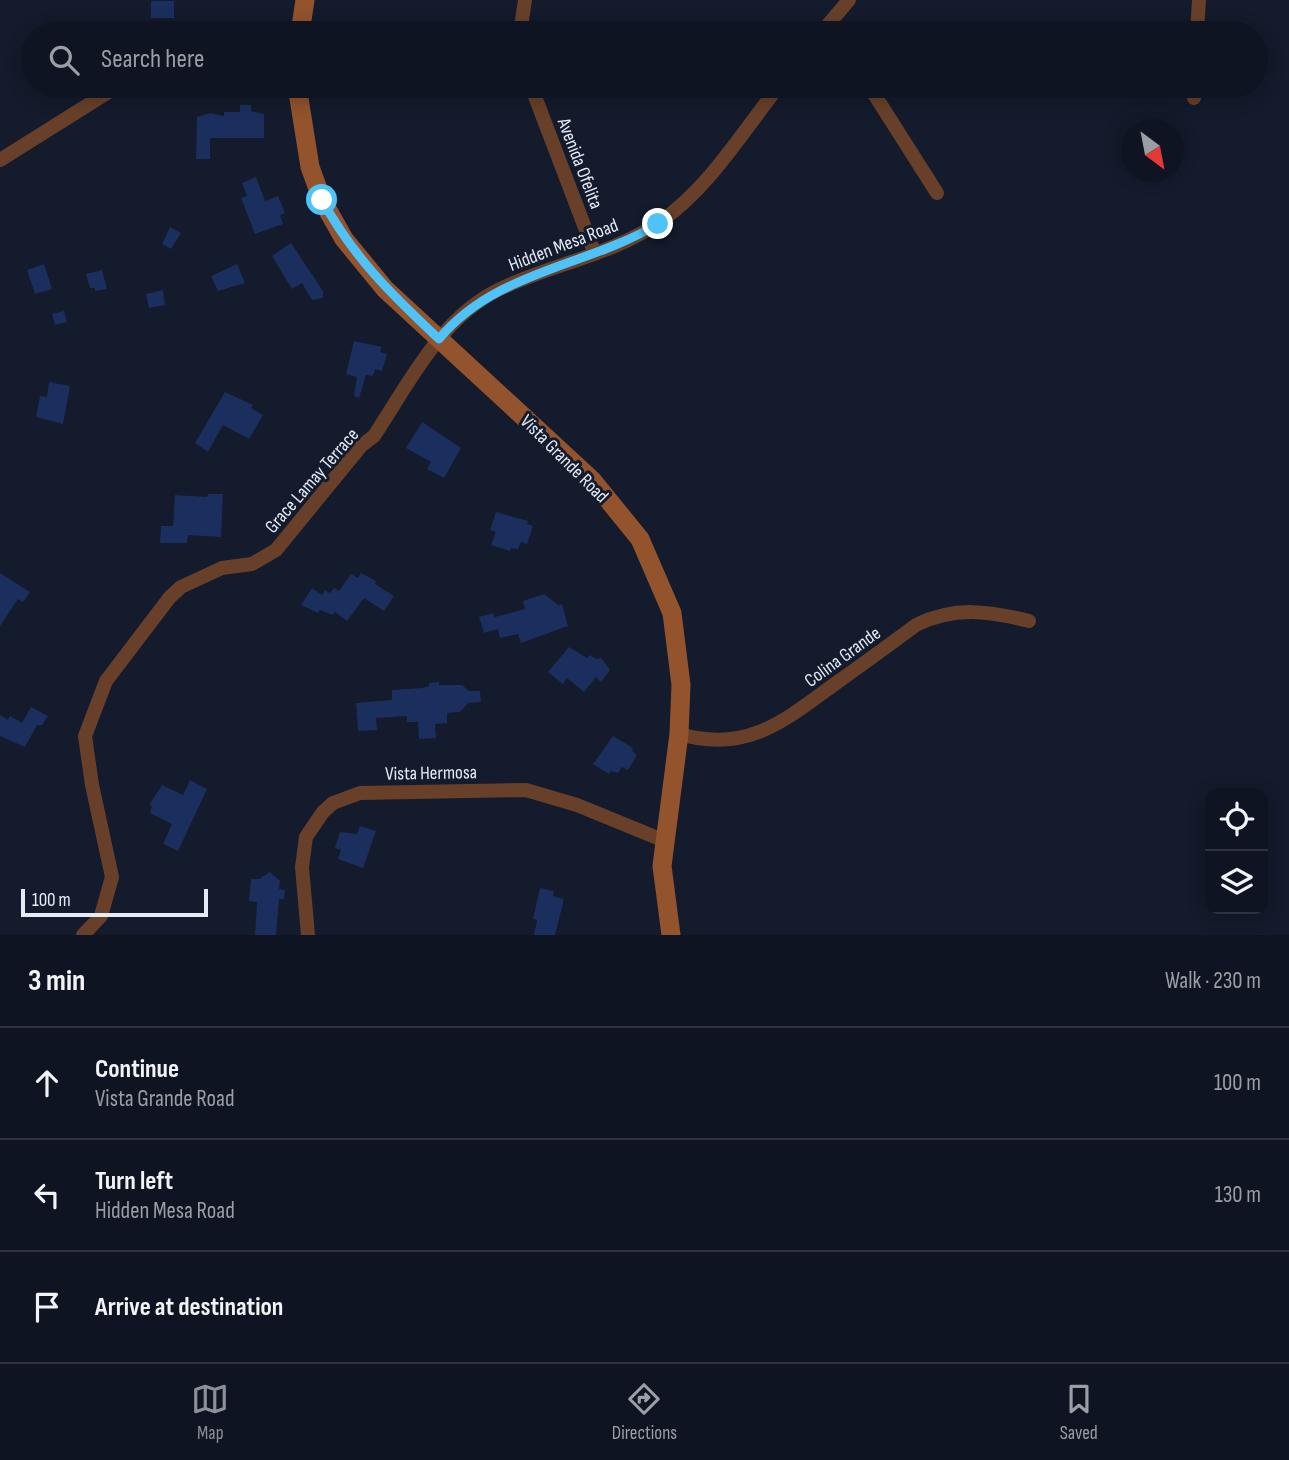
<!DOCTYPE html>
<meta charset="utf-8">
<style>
:root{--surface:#0e1421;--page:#1c212e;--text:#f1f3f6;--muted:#9b9ea5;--line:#2e333f;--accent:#8c9099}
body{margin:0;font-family:"Sofia Sans Condensed",sans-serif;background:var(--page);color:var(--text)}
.controls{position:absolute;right:21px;bottom:21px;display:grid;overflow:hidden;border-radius:14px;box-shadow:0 4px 18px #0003}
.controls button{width:63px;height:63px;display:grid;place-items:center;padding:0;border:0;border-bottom:2px solid var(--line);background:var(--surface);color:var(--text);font:35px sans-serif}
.compass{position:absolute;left:1121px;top:119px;width:63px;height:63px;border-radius:50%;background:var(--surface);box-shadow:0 4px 18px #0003;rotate:148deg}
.scale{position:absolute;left:21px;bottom:18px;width:187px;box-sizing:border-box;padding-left:7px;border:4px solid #e4ebf7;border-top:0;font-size:19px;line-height:24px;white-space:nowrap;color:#e4ebf7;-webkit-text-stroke:5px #131b2c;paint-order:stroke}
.stop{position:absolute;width:21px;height:21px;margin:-16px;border:5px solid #4fc3f7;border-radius:50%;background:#fff}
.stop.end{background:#4fc3f7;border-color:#fff;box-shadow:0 2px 7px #0008}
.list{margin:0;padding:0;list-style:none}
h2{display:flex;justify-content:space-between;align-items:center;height:91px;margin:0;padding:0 28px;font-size:30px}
h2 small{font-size:23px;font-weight:400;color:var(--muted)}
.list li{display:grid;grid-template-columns:46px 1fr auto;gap:21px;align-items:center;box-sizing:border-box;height:112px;padding:0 28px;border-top:2px solid var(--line)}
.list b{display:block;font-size:26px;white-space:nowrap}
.list p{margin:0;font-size:23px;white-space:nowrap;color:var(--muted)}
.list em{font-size:23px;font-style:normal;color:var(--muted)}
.icon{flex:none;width:38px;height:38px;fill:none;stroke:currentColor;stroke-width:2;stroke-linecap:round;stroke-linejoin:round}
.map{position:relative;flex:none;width:1289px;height:935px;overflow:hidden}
.search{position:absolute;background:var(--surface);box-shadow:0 4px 18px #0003;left:21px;right:21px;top:21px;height:77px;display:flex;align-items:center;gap:18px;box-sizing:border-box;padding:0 24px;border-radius:38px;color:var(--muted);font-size:26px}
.sheet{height:427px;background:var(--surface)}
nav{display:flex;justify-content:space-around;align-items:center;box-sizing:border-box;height:98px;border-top:2px solid var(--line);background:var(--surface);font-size:19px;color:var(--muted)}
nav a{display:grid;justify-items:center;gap:4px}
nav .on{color:var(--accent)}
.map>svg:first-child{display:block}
.building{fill:#1a2f5d}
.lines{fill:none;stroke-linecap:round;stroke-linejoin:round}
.street{stroke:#684029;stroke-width:14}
.secondary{stroke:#92532d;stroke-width:19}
.route{stroke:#4fc3f7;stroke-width:9}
.labels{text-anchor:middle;stroke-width:6;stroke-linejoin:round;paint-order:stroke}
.street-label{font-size:19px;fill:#e4ebf7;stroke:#131b2c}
</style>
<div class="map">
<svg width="1289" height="935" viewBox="0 0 1289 935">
<rect width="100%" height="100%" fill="#131b2c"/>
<!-- building -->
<g class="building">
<rect x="151" y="1" width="23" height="17"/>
<path d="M240,105H251V111L264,114V138H210V159H196L197,117L210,113L224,116V112H240Z"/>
<path d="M256,177L265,201L278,196L285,213L280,215L283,224L255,234L241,198L247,196L242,183Z"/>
<path d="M170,227L181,233L171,249L162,244Z"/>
<path d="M291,243L323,291V298L312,300L302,283L292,289L272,256Z"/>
<path d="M44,264L52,289L35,294L27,270Z"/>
<path d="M237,264L245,283L218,291L211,276Z"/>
<path d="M102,270L107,289L95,291V288H90L86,274Z"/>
<path d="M163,290L165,305L149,308L146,294Z"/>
<path d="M64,311L67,322L55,325L52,314Z"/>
<path d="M354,341L382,347L380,352L387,354L382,371L375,369L373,376L366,375L359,398L354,396L357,377L346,374Z"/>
<path d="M49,382L70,386L63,424L36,417L40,396L47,397Z"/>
<path d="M225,392L253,405L251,408L263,415L249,439L223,425L208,452L195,443Z"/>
<path d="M422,422L461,448L444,478L427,469L431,462L406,448Z"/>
<path d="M208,494H223L221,537L188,535L187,543H160L161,526H173L175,495L207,497Z"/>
<path d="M496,512L528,521L527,524L533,526L527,544L521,542L518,549L511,548L510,551L491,545L496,532L490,530Z"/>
<path d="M0,573L30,592L23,602L18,599L0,626Z"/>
<path d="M361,573L376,581L375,584L394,596L384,611L364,598L347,621L335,612L333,615L320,610L318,613L301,605L312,588L322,595L325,590L330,593L334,588L339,591L351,574L358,578Z"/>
<path d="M544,594L558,605L562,604L568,626L521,643L518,634L500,638L498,629L484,633L479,617L493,613L495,617L525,609L523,601Z"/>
<path d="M569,647L587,658L590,655L596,659L601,658L610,670L601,682L596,677L584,692L567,678L563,684L548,672Z"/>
<path d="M439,682V685H462L469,691H480L481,702L468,703L460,712L447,713V723L435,724L436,738L419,739L418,722H407V716L376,718L377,730L358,731L356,703L392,700V690L422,688L429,686V683Z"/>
<path d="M31,707L48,716L42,725H37L25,747L0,736V715L8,720L10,716L22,723Z"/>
<path d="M613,736L633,748L632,751L637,755L628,770L622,767L618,773L611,771L609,774L593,764Z"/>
<path d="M190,780L207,789L178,851L163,844L172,824L150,813L152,806L149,805L162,785L183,795Z"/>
<path d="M360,826L376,831L363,868L338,859L341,850L335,848L340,832L357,834Z"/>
<path d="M270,872L280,881L279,889L285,890L284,899H279L276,935H255L257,902L249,901L251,879H259Z"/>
<path d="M540,888L554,891L553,896L564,899L555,935H534L537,920L533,919Z"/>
</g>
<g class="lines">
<!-- street -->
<g class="street">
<path d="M520,33L525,0"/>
<path d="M821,33L849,0"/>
<path d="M1197,33L1199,0"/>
<path d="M531,86L595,254"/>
<path d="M869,86L937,193"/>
<path d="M1194,98L1195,86"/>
<path d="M0,160L118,86"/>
<path d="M679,734C745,753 782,723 832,686C860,666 888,646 916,625C955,606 988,611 1029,621"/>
<path d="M83,935L101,916L112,877L92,785L85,736L106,681L170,597L181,587L222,568L252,564L276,550L361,446L374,436C409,383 441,317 500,289C552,264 613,255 661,221C709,188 743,131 779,86"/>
<path d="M308,935L302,867L306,837L323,812L333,803L360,793L526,790L577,805L665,841"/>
</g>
<!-- secondary -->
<g class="secondary">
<path d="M300,33L305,0"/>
<path d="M297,86L310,167L322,200L344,239L385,289L592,480L640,539L672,613L681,685L679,734L662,866L671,935"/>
</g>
</g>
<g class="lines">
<!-- route -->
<path class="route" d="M322,200C354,258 391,294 439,339C495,271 586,267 658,224"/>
</g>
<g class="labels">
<!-- street labels -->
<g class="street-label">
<text transform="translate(581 163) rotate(69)" y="7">Avenida Ofelita</text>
<text transform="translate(563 244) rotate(-21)" y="7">Hidden Mesa Road</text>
<text transform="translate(565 458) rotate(45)" y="7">Vista Grande Road</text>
<text transform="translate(311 480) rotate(-49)" y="7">Grace Lamay Terrace</text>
<text transform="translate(842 656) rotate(-36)" y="7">Colina Grande</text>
<text transform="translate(431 772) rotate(-1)" y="7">Vista Hermosa</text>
</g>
</g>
</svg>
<div class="controls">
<button><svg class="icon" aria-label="locate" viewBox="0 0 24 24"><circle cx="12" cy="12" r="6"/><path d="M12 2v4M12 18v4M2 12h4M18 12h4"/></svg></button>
<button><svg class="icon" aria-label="layers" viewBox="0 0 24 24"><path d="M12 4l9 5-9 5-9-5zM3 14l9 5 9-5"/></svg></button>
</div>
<svg class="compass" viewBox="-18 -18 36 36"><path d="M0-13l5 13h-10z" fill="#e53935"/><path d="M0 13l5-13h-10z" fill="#9b9ea5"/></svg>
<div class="scale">100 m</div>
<div class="stop" style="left:322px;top:200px"></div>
<div class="stop end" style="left:658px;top:224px"></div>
<div class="search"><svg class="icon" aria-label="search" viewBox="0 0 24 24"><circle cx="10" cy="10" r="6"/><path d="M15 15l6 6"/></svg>Search here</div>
</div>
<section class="sheet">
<h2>3 min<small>Walk · 230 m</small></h2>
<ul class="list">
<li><svg class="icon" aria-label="ahead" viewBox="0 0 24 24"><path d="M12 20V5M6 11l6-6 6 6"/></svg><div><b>Continue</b><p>Vista Grande Road</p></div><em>100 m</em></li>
<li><svg class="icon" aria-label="left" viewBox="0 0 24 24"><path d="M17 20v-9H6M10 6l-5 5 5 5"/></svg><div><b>Turn left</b><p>Hidden Mesa Road</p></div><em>130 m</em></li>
<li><svg class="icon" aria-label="arrive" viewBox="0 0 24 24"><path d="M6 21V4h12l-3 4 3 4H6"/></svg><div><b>Arrive at destination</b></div></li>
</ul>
</section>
<nav>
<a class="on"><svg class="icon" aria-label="map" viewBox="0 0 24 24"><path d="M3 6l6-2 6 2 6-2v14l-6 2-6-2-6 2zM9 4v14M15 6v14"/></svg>Map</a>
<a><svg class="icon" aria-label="directions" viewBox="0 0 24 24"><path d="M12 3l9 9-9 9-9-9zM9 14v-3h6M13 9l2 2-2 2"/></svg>Directions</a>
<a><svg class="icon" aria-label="saved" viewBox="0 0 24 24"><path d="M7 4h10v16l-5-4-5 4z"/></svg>Saved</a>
</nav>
